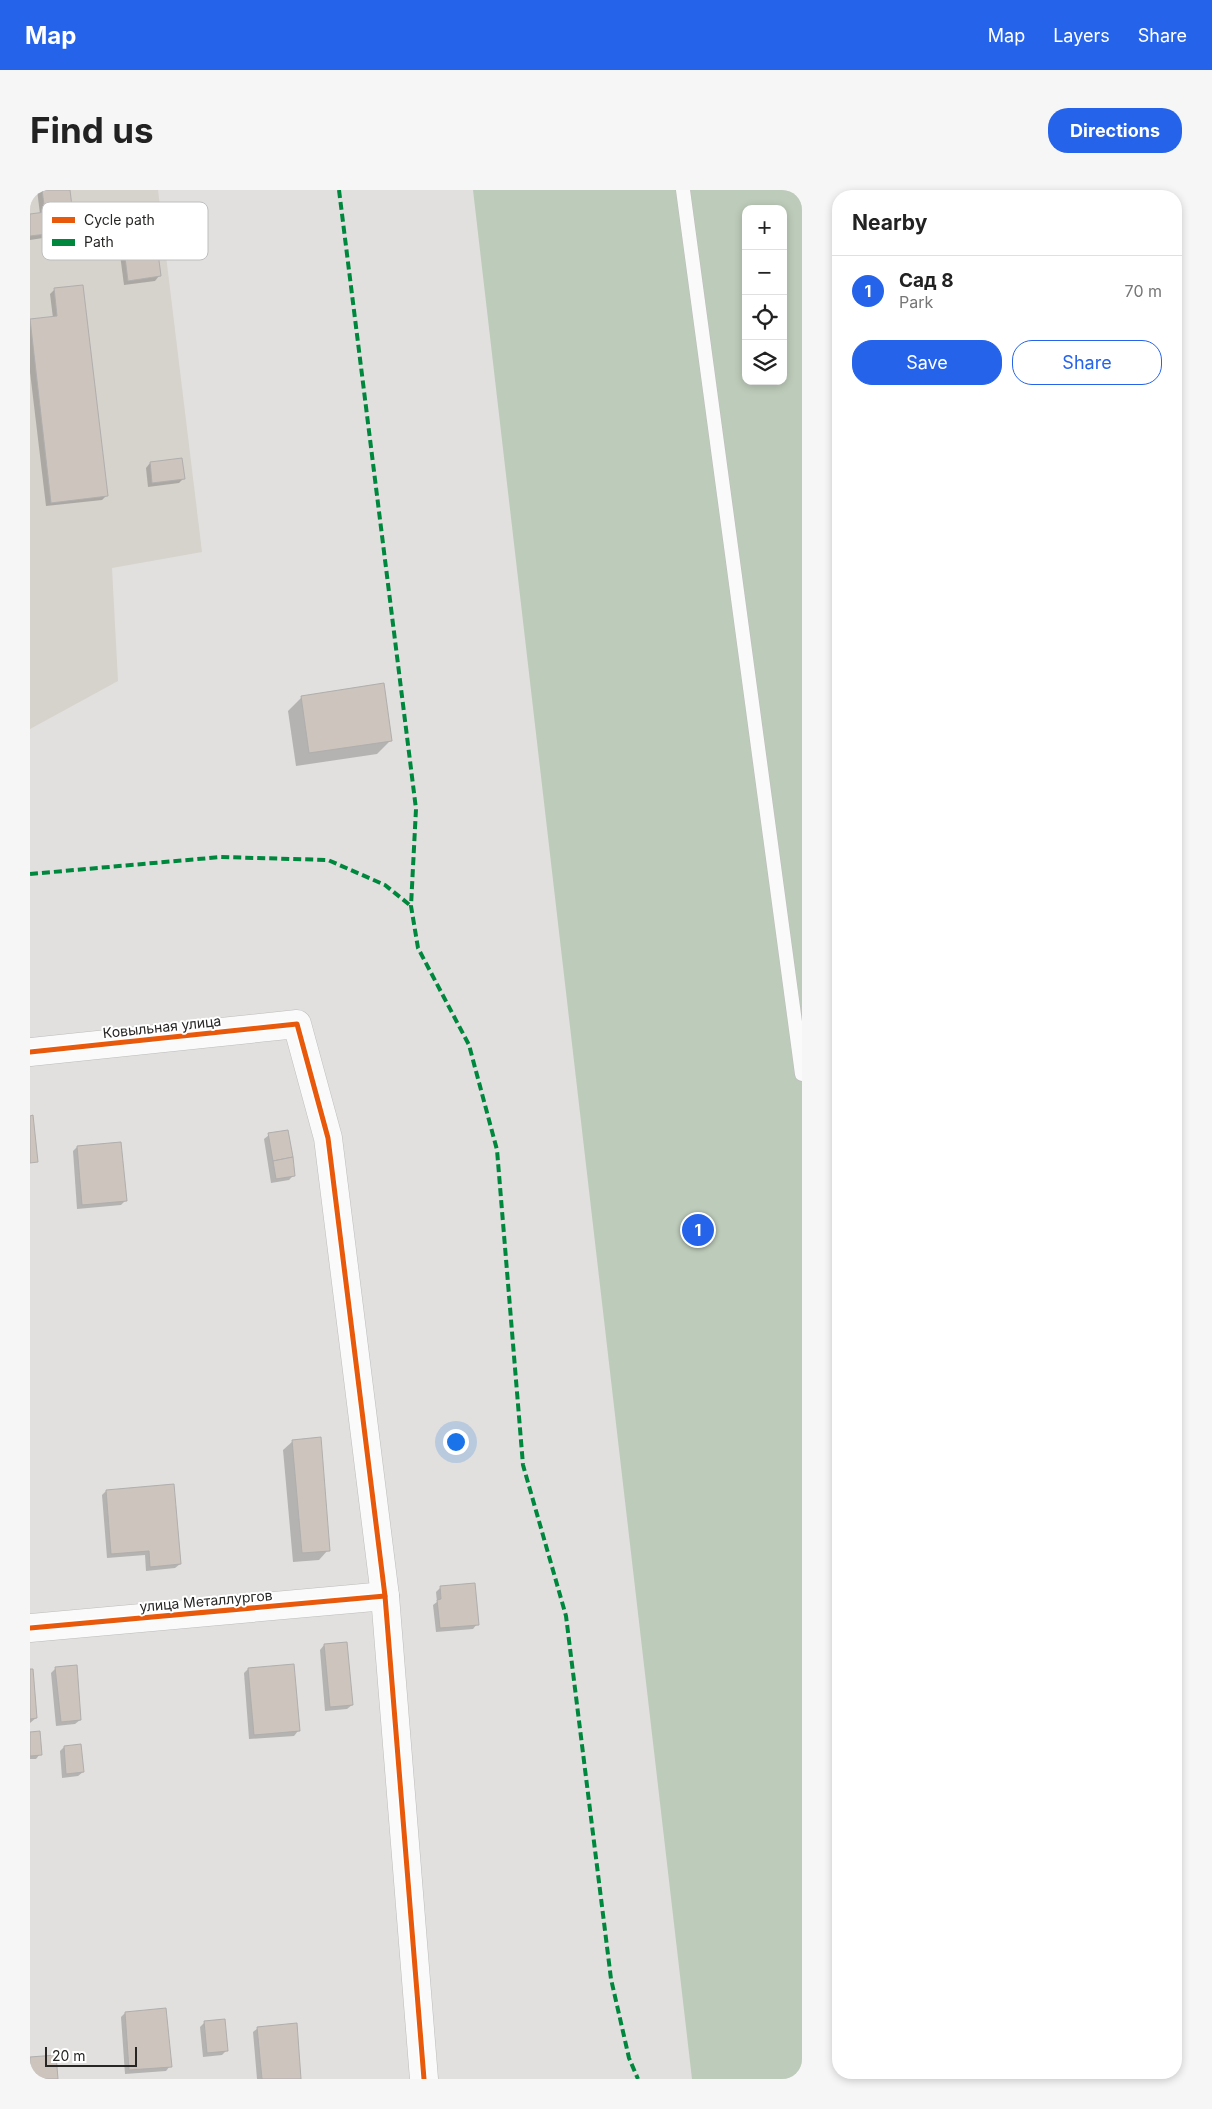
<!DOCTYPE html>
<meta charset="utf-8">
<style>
:root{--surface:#fff;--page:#f6f6f6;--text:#222;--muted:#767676;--line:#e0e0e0;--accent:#2563eb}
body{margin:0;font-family:Inter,sans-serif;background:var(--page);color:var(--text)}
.controls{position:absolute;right:15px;top:15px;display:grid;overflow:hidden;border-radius:10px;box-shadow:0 2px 8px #0003}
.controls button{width:45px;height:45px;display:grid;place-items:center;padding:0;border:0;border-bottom:1px solid var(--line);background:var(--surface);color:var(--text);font:25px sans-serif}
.scale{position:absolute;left:15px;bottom:12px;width:92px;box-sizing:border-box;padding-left:5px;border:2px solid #272625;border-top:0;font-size:14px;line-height:18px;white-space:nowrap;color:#272625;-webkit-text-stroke:4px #fff;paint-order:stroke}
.you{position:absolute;left:425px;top:1251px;width:18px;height:18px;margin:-12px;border:4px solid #fff;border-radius:50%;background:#1a73e8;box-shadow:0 0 0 8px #1a73e833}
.badge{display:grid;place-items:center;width:32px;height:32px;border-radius:50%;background:var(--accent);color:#fff;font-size:16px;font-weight:700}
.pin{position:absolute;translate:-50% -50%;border:2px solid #fff;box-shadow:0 1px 5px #0006}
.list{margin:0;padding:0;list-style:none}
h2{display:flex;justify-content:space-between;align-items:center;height:65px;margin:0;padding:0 20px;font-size:21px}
h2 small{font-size:16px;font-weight:400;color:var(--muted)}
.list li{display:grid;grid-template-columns:32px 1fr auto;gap:15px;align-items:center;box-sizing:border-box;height:70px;padding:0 20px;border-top:1px solid var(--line)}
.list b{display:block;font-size:19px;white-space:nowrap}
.list p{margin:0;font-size:16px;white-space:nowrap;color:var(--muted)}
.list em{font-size:16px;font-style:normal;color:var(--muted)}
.actions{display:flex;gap:10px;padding:15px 20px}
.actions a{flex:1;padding:11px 0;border:1px solid var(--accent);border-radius:20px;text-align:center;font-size:18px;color:var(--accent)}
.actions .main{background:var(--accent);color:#fff}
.icon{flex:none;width:28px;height:28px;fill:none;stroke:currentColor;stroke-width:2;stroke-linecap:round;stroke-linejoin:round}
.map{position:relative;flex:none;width:772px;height:1889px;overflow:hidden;border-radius:20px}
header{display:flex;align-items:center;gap:30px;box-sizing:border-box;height:70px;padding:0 25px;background:var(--accent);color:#fff}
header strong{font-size:24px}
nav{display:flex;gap:28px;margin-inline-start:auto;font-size:18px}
.intro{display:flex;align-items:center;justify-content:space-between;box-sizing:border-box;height:120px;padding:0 30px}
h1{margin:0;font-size:35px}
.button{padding:12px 22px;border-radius:20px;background:var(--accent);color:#fff;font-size:18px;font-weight:700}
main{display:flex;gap:30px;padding:0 30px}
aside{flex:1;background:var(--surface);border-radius:20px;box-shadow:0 2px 8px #0003}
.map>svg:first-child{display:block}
.built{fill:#d6d2cc}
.green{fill:#bdcbba;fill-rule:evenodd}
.shadow{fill:#0003}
.building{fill:#ccc4bd;stroke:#b0aeae}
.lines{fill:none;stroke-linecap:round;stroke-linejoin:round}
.lane-casing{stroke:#bdbcbb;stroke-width:15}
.street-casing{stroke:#bdbcbb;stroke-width:29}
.lane{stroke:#fafafa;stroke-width:14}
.street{stroke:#fafafa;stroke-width:28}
.quiet{stroke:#00873e;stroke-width:4;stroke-dasharray:8 4;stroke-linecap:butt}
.cycleway-casing{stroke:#fff;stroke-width:8}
.cycleway{stroke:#e8590c;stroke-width:5}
.labels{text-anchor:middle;stroke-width:4;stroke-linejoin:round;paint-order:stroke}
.street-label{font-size:14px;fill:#272625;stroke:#fff}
.key{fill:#fff;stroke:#bebebe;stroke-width:1}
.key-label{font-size:14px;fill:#272625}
</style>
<header>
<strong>Map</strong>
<nav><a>Map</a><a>Layers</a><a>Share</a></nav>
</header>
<div class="intro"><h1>Find us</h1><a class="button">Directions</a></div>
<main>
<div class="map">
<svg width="772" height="1889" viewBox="0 0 772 1889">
<rect width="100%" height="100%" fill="#e1e0de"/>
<!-- built -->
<path class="built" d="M0,0H128L172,362L82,378L88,491L0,539Z"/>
<!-- green -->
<path class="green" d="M443,0H772V1889H662ZM716,19H753V191H716Z"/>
<!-- shadow -->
<g class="shadow">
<path d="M7,0H38L45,58L41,62L15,65L13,48L0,50V25L10,24Z"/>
<path d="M92,38L129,86L125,91L94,95L87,42Z"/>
<path d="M25,99L77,305L72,310L16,316L0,182V131L23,128L20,104Z"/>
<path d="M120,273L154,288L149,293L118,297L116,278Z"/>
<path d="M272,507L361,550L347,564L266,576L258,521Z"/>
<path d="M239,945L264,985L259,990L241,993L234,949Z"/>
<path d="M47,957L95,1011L91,1015L47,1019L43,961Z"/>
<path d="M263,1251L298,1360L289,1370L263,1372L253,1260Z"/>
<path d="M76,1301L150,1374L145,1378L116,1381L115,1365L77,1368L72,1305Z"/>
<path d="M410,1398L447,1434L443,1439L406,1442L403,1415L407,1412L406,1402Z"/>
<path d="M294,1455L322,1515L317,1519L295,1521L290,1460Z"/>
<path d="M26,1478L50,1530L45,1534L26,1536L21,1483Z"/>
<path d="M218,1479L268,1541L264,1546L219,1549L214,1483Z"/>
<path d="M0,1481L6,1528L0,1533Z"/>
<path d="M0,1543L10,1564L6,1569H0Z"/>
<path d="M34,1557L53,1582L48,1586L32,1588L30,1561Z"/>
<path d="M95,1823L140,1876L136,1881L95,1884L91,1827Z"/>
<path d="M175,1832L197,1860L192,1865L173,1867L170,1837Z"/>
<path d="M228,1838L270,1889H227L223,1842Z"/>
</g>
<!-- building -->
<g class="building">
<path d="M12,0H40L47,58L19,62L17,44L0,46V24L15,22Z"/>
<path d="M124,32L131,86L98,91L91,37Z"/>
<path d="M53,95L78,306L21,313L0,129L27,126L24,98Z"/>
<path d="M152,268L155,289L122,293L120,272Z"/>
<path d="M354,493L362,551L279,563L271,506Z"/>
<path d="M3,925L8,972L0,973V926Z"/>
<path d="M258,940L263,967L243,971L238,943Z"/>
<path d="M91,952L97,1011L52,1015L47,956Z"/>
<path d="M263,967L265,986L246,989L243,971Z"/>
<path d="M291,1247L300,1361L272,1363L262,1250Z"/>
<path d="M144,1294L151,1374L120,1377L119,1361L81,1364L76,1300Z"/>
<path d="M445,1393L449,1435L410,1438L407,1410L411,1409L410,1396Z"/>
<path d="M317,1452L323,1515L300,1517L294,1454Z"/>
<path d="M264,1474L270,1541L224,1545L218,1478Z"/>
<path d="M47,1475L51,1530L31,1532L25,1477Z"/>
<path d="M0,1479H3L7,1528L0,1529Z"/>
<path d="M10,1541L12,1565L0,1566V1542Z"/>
<path d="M51,1554L54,1582L36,1584L34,1556Z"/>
<path d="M136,1818L142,1877L99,1880L95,1822Z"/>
<path d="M195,1829L198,1861L177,1863L174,1831Z"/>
<path d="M267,1833L271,1889H232L227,1837Z"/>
<path d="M26,1865L28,1889H0V1867Z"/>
</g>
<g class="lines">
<!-- lane casing -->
<g class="lane-casing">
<path id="lane" d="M653,0L772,884"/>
</g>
<!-- street casing -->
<g class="street-casing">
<g id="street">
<path d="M0,862L267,834L298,948L355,1406L394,1889"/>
<path d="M0,1438L355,1406"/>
</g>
</g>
<!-- lane -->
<use href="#lane" class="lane"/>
<!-- street -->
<use href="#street" class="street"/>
<!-- quiet -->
<g class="quiet">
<path d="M309,0L386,619L381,716L388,758L439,855L467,960L493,1275L536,1426L581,1789L599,1868L608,1889"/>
<path d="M0,684L191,667L298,670L355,695L381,716"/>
</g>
<!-- cycleway casing -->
<g class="cycleway-casing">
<g id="cycleway">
<path d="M0,862L267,834L298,948L355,1406L394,1889"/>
<path d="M0,1438L355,1406"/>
</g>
</g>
<!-- cycleway -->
<use href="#cycleway" class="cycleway"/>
</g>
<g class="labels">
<!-- street labels -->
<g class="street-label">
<text transform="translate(132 837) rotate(-6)" y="5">Ковыльная улица</text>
<text transform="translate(176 1411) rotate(-5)" y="5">улица Металлургов</text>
</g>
</g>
<!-- legend -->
<rect x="12" y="12" width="166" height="58" rx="8" class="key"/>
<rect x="22" y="27" width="23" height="6" fill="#e8590c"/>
<rect x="22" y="49" width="23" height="7" fill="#00873e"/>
<g class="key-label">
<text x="54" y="35">Cycle path</text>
<text x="54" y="57">Path</text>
</g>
</svg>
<div class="controls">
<button>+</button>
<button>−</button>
<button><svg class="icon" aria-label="locate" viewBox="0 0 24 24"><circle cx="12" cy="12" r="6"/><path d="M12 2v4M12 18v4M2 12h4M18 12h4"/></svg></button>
<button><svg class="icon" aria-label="layers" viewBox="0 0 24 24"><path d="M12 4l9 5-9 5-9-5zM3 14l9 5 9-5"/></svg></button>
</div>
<div class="scale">20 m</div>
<div class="you"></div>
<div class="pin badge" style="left:668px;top:1040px">1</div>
</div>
<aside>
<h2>Nearby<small></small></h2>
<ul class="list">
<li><span class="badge">1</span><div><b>Сад 8</b><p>Park</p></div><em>70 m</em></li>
</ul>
<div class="actions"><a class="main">Save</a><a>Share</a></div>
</aside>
</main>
